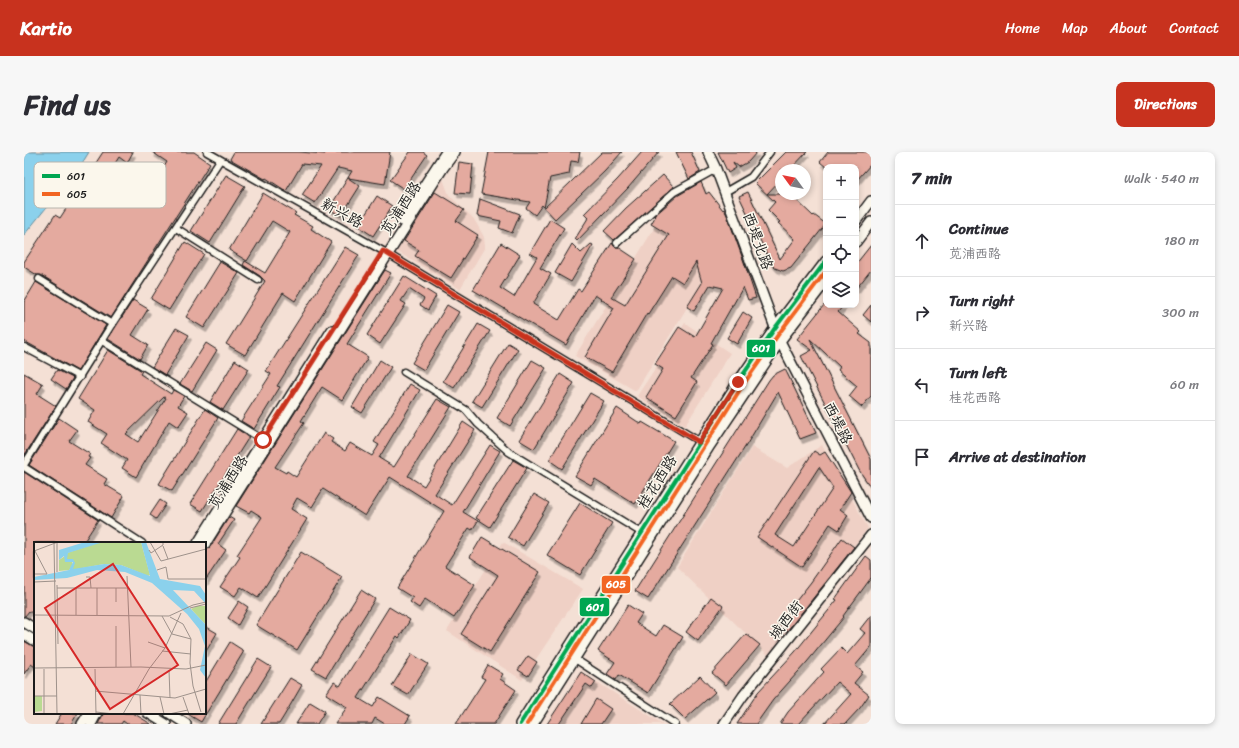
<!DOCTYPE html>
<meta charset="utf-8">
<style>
:root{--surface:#fff;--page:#f7f7f7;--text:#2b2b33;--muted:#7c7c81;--line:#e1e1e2;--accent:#c8321e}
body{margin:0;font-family:Sriracha,"LXGW WenKai TC",sans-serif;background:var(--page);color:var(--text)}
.controls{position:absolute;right:12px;top:12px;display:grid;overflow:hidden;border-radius:8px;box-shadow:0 2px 6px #0003}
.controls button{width:36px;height:36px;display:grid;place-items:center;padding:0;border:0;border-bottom:1px solid var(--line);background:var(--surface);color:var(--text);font:20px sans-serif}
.compass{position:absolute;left:751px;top:12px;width:36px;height:36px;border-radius:50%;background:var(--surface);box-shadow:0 2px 6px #0003;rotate:303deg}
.stop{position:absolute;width:12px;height:12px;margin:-9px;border:3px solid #c8321e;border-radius:50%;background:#fff}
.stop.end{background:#c8321e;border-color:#fff;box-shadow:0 1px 4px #0008}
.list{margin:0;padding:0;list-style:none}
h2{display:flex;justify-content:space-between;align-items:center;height:52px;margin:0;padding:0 16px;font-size:17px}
h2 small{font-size:13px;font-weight:400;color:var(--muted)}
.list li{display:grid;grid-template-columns:26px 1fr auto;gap:12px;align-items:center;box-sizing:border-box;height:72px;padding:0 16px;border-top:1px solid var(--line)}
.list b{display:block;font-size:15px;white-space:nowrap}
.list p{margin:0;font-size:13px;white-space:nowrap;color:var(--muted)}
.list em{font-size:13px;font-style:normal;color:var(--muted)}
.icon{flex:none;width:22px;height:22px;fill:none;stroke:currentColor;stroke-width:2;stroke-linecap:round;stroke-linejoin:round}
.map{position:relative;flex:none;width:847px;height:572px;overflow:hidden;border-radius:8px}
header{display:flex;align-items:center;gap:24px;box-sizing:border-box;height:56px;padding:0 20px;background:var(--accent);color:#fff}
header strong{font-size:19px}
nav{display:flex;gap:22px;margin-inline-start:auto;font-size:14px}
.intro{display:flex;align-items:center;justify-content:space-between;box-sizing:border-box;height:96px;padding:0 24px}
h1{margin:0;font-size:28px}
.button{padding:10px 18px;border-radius:8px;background:var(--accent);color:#fff;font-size:14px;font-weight:700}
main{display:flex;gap:24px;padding:0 24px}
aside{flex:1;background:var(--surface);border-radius:8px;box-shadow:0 2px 6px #0003}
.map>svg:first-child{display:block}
.built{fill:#efd0c5}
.water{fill:#8bd1ec;stroke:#5f8999}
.building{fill:#e4aa9f;stroke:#1c1c1c;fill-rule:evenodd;filter:url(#shadow)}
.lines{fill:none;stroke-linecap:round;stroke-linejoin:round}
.street-casing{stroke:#1c1c1c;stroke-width:9}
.secondary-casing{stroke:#1c1c1c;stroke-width:12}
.street{stroke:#fbf7ec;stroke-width:6}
.secondary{stroke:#fbf7ec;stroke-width:9}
.bus-1-casing{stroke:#fbf7ec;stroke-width:7}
.bus-2-casing{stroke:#fbf7ec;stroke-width:7}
.bus-1{stroke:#00a651;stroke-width:4}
.bus-2{stroke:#f26522;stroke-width:4}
.route{stroke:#c8321e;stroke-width:5}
.labels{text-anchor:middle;stroke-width:3;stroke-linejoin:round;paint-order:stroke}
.street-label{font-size:15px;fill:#1c1c1c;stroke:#fbf7ec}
.inset-road{fill:none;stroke:#9e928b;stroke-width:1}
.view{fill:#d62828;fill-opacity:0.15;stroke:#d62828;stroke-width:2}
.inset-edge{fill:none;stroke:#1c1c1c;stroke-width:2}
.key{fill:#fbf7ec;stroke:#b8b5ae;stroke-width:1}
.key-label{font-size:11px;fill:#1c1c1c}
.line-badge{stroke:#fbf7ec;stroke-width:1.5}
.badge-label{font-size:11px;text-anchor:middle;font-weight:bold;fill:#fff}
</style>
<header>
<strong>Kartio</strong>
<nav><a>Home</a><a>Map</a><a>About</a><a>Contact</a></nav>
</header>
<div class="intro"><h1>Find us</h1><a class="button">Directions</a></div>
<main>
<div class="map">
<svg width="847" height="572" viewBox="0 0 847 572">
<defs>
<filter id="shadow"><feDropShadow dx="2.5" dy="4.5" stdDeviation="0" flood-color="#0004"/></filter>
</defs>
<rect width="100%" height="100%" fill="#f4e0d5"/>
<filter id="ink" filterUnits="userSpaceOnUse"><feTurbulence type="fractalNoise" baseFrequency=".025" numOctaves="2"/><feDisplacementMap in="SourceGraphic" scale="8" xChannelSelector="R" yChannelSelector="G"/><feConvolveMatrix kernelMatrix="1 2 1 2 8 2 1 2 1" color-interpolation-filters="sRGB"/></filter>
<g filter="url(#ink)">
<!-- built -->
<g class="built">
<path d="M419,27L425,43L450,67L460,85L461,95L436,137L372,99Z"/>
<path d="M631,75L670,99L678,131L612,239L551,204Z"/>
<path d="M661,171L706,201L661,274L613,244Z"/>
<path d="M798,293L844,376L745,504L653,415L728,295L763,316Z"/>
<path d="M479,390L559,437L498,528L423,479Z"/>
<path d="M557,520L639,572H528Z"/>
</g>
<!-- water -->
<path class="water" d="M4,0H65L57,13L0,83V5Z"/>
<!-- building -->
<g class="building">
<path d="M79,0H109L103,11L95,5L85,21L122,44L143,10L128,0H170L186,11L87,166L17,123H13L0,115V110L31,63L36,66Z"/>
<path d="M210,0H275L301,2V0H366L361,32L324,26L336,34L317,64L305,57L328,19L314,16L291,51L278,43L297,14L278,12L262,39L242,26L241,27L206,7Z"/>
<path d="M386,0H399L403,3L380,37L366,28Z"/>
<path d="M465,0H556L554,10L547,9L545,22L526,26L520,56L578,0H598L581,19L531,67L518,53L511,63L502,56L506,50L457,42Z"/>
<path d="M618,0H635L604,36L553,89L551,87L564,66L560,62L594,27Z"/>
<path d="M652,0H667L676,20L665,27Z"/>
<path d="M694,0H733L724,10L715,15L709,10L712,16L704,21Z"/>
<path d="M762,0H783L766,18H757V27L743,42H766L789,64L790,63L802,72L767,116L759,119L751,116L748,113L715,44L724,40L756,107L771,87L754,71L756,70L744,58L751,50L731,31Z"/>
<path d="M804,0H847V12L832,29V15H802L796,10Z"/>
<path d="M435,10L449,12L446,42L431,41Z"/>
<path d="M202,23L221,34L186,91L167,79Z"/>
<path d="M639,23L650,35L590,88L580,79L602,56Z"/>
<path d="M677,30L682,42L685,40L699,58L700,57L703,63L720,110L732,146L724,148L719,135L709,153H707L708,154L687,191L689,192L667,226L673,230L652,264L622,245L639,217L631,212L655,175L671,185L699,136L686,133L670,159L663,155L678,131L672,110L659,131L648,124L624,162L623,161L588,220L561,205L590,156L571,143L542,193L449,138L477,91L496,103L476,136L490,145L513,105L506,101L526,67L540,76L516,116L527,122L509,152L535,168L554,137L557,139L588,91L591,95H594L612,107L587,145L601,153L645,83L627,72L631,65L630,64L653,44Z"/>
<path d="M411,40L440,58L432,69L454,83L427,126L391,104L395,98L380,89Z"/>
<path d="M239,41L272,61L270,63L289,74L287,77L307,90L271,149L259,141L221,203L202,192L241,129L236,124L219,113L221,109L241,121L266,80L248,69L223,109L205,98Z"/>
<path d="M353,44L368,54L349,84L334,74Z"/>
<path d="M456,47L496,62L488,81L475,76L477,69L453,64Z"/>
<path d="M161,90L180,102L145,158L127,147Z"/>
<path d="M548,92L557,101L567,92L569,93L547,130L531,121Z"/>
<path d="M847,93V118L832,137V112Z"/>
<path d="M321,95L335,103L253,234L256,235L230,277L217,269L247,222L242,219Z"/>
<path d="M196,110L215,121L180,176L162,165Z"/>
<path d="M361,118L367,121L323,192L344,205L318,248L298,235L277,269L280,271L251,315L262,321L263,319L272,325L300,281L309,287L307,290L321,299L326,291L348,304L355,293L350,290L386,232L396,238L355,306L370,315L413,247L427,255L384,324L400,334L439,270L451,278L411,342L428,353L466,293L476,299L439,360L454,369L448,378L445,376L421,414L451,433L430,466L401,447L395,456L386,450L389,446L373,436L420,359L366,325L341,364L299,337L288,355L273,346L267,357L283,367L234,446L217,435L211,444L196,435L216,405L213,403L238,365L227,358L225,361L212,354Z"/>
<path d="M380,124L412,144L404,158L396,153L400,147L385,137L377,149L382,152L356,192L343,183Z"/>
<path d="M12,130L82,173L54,219L0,189V150Z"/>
<path d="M109,148L124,157L108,183L124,193L116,207L84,187Z"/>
<path d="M423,153L435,160L400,218L388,211Z"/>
<path d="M800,153H820L814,160L837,180L835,182L847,191V244L838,255L825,244L833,234L814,218L816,215L786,187L847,307V336L835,318L777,204L788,198L773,187Z"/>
<path d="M847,153V170L839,163Z"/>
<path d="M719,160L728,166L713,192L703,186Z"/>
<path d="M454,172L466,179L430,236L419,229Z"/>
<path d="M152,176L165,183L141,223L128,215Z"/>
<path d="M182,191L193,198L168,239L156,232Z"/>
<path d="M484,191L494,197L458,255L448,249Z"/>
<path d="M84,198L118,219L116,222L147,242L149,238L160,244L154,254L164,260L154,275L145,269L112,325L98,316L103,308L77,291L83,282L64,270L71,258L54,247ZM140,245L142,246L114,290L102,282Z"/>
<path d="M211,208L225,217L199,258L186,250Z"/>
<path d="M356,208L367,215L338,261L328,255Z"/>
<path d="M508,208L522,216L486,274L473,266Z"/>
<path d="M761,217L792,281L776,287L754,240L723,292L624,447L611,439L745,228L749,223Z"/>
<path d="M33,218L49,226L42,237L27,227Z"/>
<path d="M0,221L19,232L13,242L32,254L0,304Z"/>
<path d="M536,222L550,231L510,297L495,288Z"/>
<path d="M566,241L580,249L538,317L525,308Z"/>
<path d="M593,256L617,272L618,270L650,289L611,352L571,327L567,333L551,324Z"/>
<path d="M181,257L194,266L148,339L135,332Z"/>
<path d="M35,266L53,278L45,289L66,302L64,305L66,306L61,313L83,327L80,332L100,344L87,366L5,313Z"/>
<path d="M213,277L225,285L178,359L166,352Z"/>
<path d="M790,299L796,303L801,300L827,340L816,357L824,363L815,378L806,372L778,415L733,385ZM795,315L809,336L770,395L751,383Z"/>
<path d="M489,308L503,316L466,375L452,366Z"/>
<path d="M0,320L74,368L59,391H11V463L5,459L1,464H0Z"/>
<path d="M510,342L525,351L499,394L484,385Z"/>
<path d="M136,348L142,352L132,367L126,363Z"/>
<path d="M556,351L588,371L556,423L523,403Z"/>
<path d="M205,365L210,368L194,392L202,398L181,429V400L186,395Z"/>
<path d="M458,385L516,420L466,500L437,482L474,423L446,405Z"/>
<path d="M818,386L830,395L763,479L754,472L787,430Z"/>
<path d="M277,400L318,425L273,498L232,473Z"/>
<path d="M842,404L847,408V426L819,464L820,465L783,510L749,548L732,572H713L734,540L771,500L813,448L811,447Z"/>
<path d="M337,438L351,447L302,525L288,517Z"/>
<path d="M687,445L699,454L674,489L662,480Z"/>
<path d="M215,449L224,455L214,473L204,466Z"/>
<path d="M604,453L618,462L612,471L632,484L639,473L659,485L624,541L595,523L592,528L583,522L591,510L574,499Z"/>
<path d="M365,455L386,468L375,486L373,484L334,546L349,555L355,545L386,564L381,572H361L351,566L348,572H311L323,555L302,542L310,530L316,534Z"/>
<path d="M847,463V495L831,514L839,520L830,531L845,543L836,556L821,572H800L827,542L813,530L774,572H756L764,560L800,520L797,517L817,496L823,502L841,481L836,477Z"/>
<path d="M181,474L193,481L181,501Z"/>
<path d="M722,482L736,493L702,533L688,521Z"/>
<path d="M0,489L11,495V515L7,512L0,522Z"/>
<path d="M206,490L220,499L177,570L162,561H181V531Z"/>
<path d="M388,502L404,512L384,543L368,534Z"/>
<path d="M504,504L513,510L504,524L494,518Z"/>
<path d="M234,507L247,515L212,572H194Z"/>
<path d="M464,513L479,522L476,527L492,538L470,572H432L461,527L457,525Z"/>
<path d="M557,520L572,530L568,536L562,532L535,572H523Z"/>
<path d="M676,524L691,540L661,567L646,552Z"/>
<path d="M266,526L278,533L260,564L255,572H237Z"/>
<path d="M572,547L587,557L577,572H557Z"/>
<path d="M286,550L301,559L293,572H272Z"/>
<path d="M38,561H54L47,572H31Z"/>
<path d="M80,561H109L127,572H103L99,569L97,572H74Z"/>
</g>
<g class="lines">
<!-- street casing -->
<g class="street-casing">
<g id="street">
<path d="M183,0L359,99L678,291"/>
<path d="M701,40L727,25L746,0"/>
<path d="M152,76L234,128"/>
<path d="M593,91L650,40L692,17"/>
<path d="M15,127L88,172"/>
<path d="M78,189L239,288"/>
<path d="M0,195L56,225"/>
<path d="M380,220L442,258L454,272L485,300L618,381"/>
<path d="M0,313L88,172L196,8"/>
<path d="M0,315L118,391"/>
<path d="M551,507L651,572"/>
</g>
</g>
<!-- secondary casing -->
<g class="secondary-casing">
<g id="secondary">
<path d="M684,0L692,17L756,189L847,366"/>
<path d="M377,69L422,0"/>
<path d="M832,69L847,49"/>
<path d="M832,90L847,70"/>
<path d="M174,391L308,178"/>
<path d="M181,392L364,102L419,16L431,0"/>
<path d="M0,470L11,477"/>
<path d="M0,482L11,489"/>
<path d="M124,561L142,572"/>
<path d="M145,561L162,572"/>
<path d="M58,572L65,561"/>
<path d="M67,572L73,561"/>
<path d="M496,572L714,230L751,176L802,109"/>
<path d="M509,572L685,295L756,189L802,129"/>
<path d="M700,572L719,544L847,383"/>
</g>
</g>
<!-- street -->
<use href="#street" class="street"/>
<!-- secondary -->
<use href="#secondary" class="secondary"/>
<!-- bus-1 casing -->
<g class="bus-1-casing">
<path id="bus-1" d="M496,572L714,230L751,176L802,109"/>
</g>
<!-- bus-2 casing -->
<g class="bus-2-casing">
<path id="bus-2" d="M503,572L719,233L756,180L802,119"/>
</g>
<!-- bus-1 -->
<use href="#bus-1" class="bus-1"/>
<!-- bus-2 -->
<use href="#bus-2" class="bus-2"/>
</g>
</g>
<g class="lines" filter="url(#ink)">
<!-- route -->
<path class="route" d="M239,288L359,99L675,290L714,230"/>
</g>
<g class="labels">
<!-- street labels -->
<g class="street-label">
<text transform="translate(377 56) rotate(-57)" y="5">苋浦西路</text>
<text transform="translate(318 61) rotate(29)" y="5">新兴路</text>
<text transform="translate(734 89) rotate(70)" y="5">西堤北路</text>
<text transform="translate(814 271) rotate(63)" y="5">西堤路</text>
<text transform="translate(204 330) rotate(-58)" y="5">苋浦西路</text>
<text transform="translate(633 330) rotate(-58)" y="5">桂花西路</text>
<text transform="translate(762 468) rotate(-52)" y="5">城西街</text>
</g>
</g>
<!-- overview -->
<g transform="translate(10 390)">
<rect width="172" height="172" fill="#f4e0d5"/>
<path d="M66,0H107L116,33L114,34L87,23L70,22L38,28L40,19L33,17V11ZM31,14L33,20L38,19L39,24L35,28L25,29V18ZM163,64H172V83L157,67ZM0,154H8V169L0,170Z" fill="#bada92"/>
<path d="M51,0L66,1L34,11L33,17H39L41,21L39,27L70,22L87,23L116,34L107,0H112L126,37L166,44L172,53V62L160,49L139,48L172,83V136L166,128L171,104L165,87L153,72L118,41L91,30L63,28L33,36L0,38V35L35,28L39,20H31L30,14L25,18V8Z" fill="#8bd1ec"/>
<path class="inset-road" d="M116,0L127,19L172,7M20,1L23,172M23,1V30M129,4L134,17M115,8L117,11L129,3V0M0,9L24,0M123,28L132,25L134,37H172M0,32H13L1,9M93,34L97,125M52,35H56L57,46M0,40L22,39M23,43L24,102M23,46H93M42,46V73M63,46V73M82,46V60M156,66L172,62M0,73L135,74L159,63L172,60M128,74L138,92L157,97M136,75L149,82L157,97L156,121L159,144L167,170M114,100L131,106M128,109L157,112M82,125V84M0,126L107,125L152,127L172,123M10,127V172M61,127L62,172M135,128L136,156M61,149L141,156L172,147M106,153L107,172M0,154H23M126,155L130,172M149,155L155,172M62,170L80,172M89,172L115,127L131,106L147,71M135,172L154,168"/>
<path class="view" d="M79,22L144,123L76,167L11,66Z"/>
<rect width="172" height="172" class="inset-edge"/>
</g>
<!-- legend -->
<rect x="10" y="10" width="132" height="46" rx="6" class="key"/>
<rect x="18" y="22" width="18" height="4" fill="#00a651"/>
<rect x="18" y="40" width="18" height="4" fill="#f26522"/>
<g class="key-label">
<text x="43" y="28">601</text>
<text x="43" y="46">605</text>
</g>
<g class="line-badge">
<rect x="722" y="187" width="30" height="19" rx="4" fill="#00a651"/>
<rect x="577" y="423" width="30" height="19" rx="4" fill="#f26522"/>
<rect x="555" y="445" width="31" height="20" rx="4" fill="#00a651"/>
</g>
<g class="badge-label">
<text x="737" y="200">601</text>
<text x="592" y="436">605</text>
<text x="571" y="459">601</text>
</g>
</svg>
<div class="controls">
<button>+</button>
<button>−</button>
<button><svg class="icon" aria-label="locate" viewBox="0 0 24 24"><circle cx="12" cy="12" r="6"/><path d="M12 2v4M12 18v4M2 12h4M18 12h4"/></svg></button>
<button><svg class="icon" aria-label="layers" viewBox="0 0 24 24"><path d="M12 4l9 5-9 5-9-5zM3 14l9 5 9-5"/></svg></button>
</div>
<svg class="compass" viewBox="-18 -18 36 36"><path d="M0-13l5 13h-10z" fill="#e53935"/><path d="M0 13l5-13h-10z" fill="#7c7c81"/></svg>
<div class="stop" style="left:239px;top:288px"></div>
<div class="stop end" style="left:714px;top:230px"></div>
</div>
<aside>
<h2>7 min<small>Walk · 540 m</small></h2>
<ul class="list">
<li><svg class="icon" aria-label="ahead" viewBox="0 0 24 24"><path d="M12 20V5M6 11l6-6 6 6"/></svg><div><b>Continue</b><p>苋浦西路</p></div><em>180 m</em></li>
<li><svg class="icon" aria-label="right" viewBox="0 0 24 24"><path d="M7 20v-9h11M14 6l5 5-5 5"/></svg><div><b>Turn right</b><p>新兴路</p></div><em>300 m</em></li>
<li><svg class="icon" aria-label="left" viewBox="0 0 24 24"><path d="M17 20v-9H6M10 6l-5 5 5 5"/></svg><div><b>Turn left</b><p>桂花西路</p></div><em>60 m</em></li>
<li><svg class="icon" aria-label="arrive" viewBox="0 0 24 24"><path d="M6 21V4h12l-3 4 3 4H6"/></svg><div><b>Arrive at destination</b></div></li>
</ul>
</aside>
</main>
